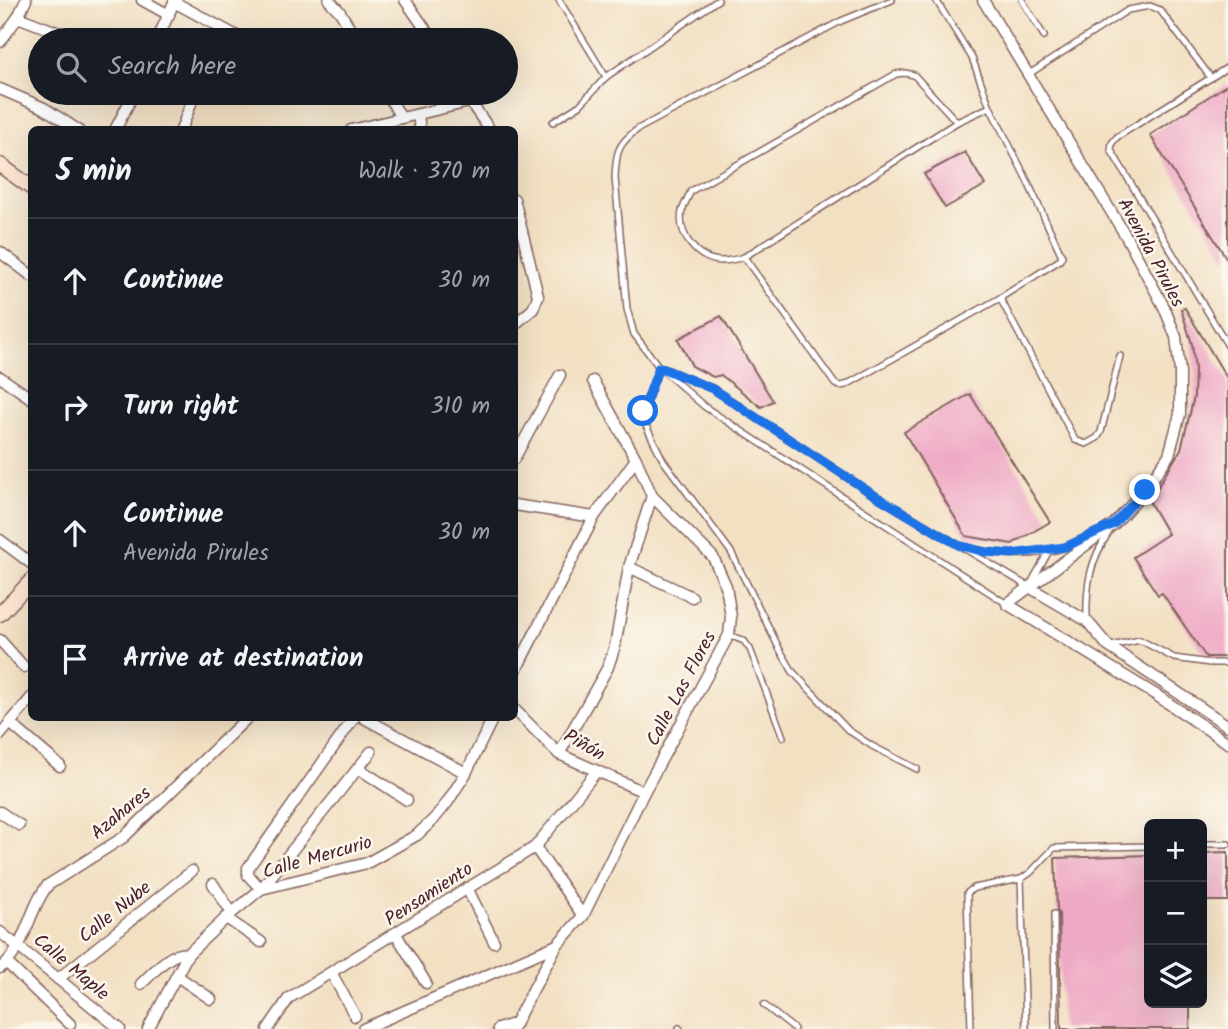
<!DOCTYPE html>
<meta charset="utf-8">
<style>
:root{--surface:#171b24;--page:#20242c;--text:#f1f3f6;--muted:#9ea1a6;--line:#363941}
body{margin:0;font-family:Kalam,sans-serif;background:var(--page);color:var(--text)}
.controls{position:absolute;right:21px;bottom:21px;display:grid;overflow:hidden;border-radius:10px;box-shadow:0 7px 28px #0002}
.controls button{width:63px;height:63px;display:grid;place-items:center;padding:0;border:0;border-bottom:2px solid var(--line);background:var(--surface);color:var(--text);font:35px sans-serif}
.stop{position:absolute;width:21px;height:21px;margin:-16px;border:5px solid #1a73e8;border-radius:50%;background:#fff}
.stop.end{background:#1a73e8;border-color:#fff;box-shadow:0 2px 7px #0008}
.list{margin:0;padding:0;list-style:none}
h2{display:flex;justify-content:space-between;align-items:center;height:91px;margin:0;padding:0 28px;font-size:30px}
h2 small{font-size:23px;font-weight:400;color:var(--muted)}
.list li{display:grid;grid-template-columns:46px 1fr auto;gap:21px;align-items:center;box-sizing:border-box;height:126px;padding:0 28px;border-top:2px solid var(--line)}
.list b{display:block;font-size:26px;white-space:nowrap}
.list p{margin:0;font-size:23px;white-space:nowrap;color:var(--muted)}
.list em{font-size:23px;font-style:normal;color:var(--muted)}
.icon{flex:none;width:38px;height:38px;fill:none;stroke:currentColor;stroke-width:2;stroke-linecap:round;stroke-linejoin:round}
.map{position:relative;flex:none;width:1228px;height:1029px;overflow:hidden}
.search{position:absolute;background:var(--surface);box-shadow:0 7px 28px #0002;left:28px;top:28px;width:490px;height:77px;display:flex;align-items:center;gap:18px;box-sizing:border-box;padding:0 24px;border-radius:38px;color:var(--muted);font-size:26px}
.panel{position:absolute;background:var(--surface);box-shadow:0 7px 28px #0002;left:28px;top:126px;width:490px;height:595px;border-radius:10px}
.map>svg:first-child{display:block}
.building{fill:#efabc6}
.lines{fill:none;stroke-linecap:round;stroke-linejoin:round}
.lane-casing{stroke:#856360;stroke-width:8}
.street-casing{stroke:#856360;stroke-width:13}
.secondary-casing{stroke:#856360;stroke-width:17}
.lane{stroke:#fff;stroke-width:5}
.street{stroke:#fff;stroke-width:10}
.secondary{stroke:#fde4d1;stroke-width:14}
.route{stroke:#1a73e8;stroke-width:9}
.labels{text-anchor:middle;stroke-width:5;stroke-linejoin:round;paint-order:stroke}
.street-label{font-size:19px;fill:#4a1f2b;stroke:#fbf7ec}
</style>
<div class="map">
<svg width="1228" height="1029" viewBox="0 0 1228 1029">
<rect width="100%" height="100%" fill="#fbf7ec"/>
<filter id="ink" filterUnits="userSpaceOnUse"><feTurbulence type="fractalNoise" baseFrequency=".0143" numOctaves="2"/><feDisplacementMap in="SourceGraphic" scale="14" xChannelSelector="R" yChannelSelector="G"/><feConvolveMatrix kernelMatrix="1 2 1 2 8 2 1 2 1" color-interpolation-filters="sRGB"/></filter>
<filter id="wash" filterUnits="userSpaceOnUse"><feTurbulence type="fractalNoise" baseFrequency=".00686" numOctaves="4" result="noise"/><feDisplacementMap in="SourceGraphic" scale="28" xChannelSelector="R" yChannelSelector="G"/><feGaussianBlur stdDeviation="1.57" result="paint"/><feColorMatrix in="noise" values="0 0 0 0 0 0 0 0 0 0 0 0 0 0 0 0 0 1.4 0 .05"/><feComposite in="paint" operator="in"/></filter>
<g filter="url(#wash)">
<rect width="100%" height="100%" fill="#f2e0c3"/>
<g id="blocks">
<!-- building -->
<g class="building">
<path d="M1228,84V261L1150,135Z"/>
<path d="M965,152L985,185L945,208L924,174Z"/>
<path d="M1185,308L1228,380V657H1206L1162,593L1158,595L1133,557L1168,534L1149,501L1181,449L1194,397L1195,369L1192,344L1181,309Z"/>
<path d="M721,316L773,401L761,407L721,375L713,377L692,366L678,339Z"/>
<path d="M970,394L1050,522L1012,544L966,536L904,432Z"/>
<path d="M1228,852V901H1202V853Z"/>
<path d="M1149,855V1003H1190V1029H1061L1059,914L1057,910L1055,858Z"/>
</g>
</g>
</g>
<g filter="url(#ink)">
<use href="#blocks" fill-opacity="0" stroke="#856360" stroke-width="2"/>
<g class="lines">
<!-- lane casing -->
<g class="lane-casing">
<g id="lane">
<path d="M559,0L606,77L718,0"/>
<path d="M892,0L841,21L638,129C617,144 616,153 615,178L627,309L634,334L659,367L705,407L1007,604"/>
<path d="M936,0L972,58L990,107L1025,176L1062,256L1060,260L1000,298L846,385L840,386L835,384L744,257L957,122L990,107"/>
<path d="M1022,0L1044,36"/>
<path d="M1228,67L1117,137L1112,143L1111,150L1228,346"/>
<path d="M1029,74L1128,10L1150,6L1160,10L1211,78"/>
<path d="M553,122L580,105L606,77"/>
<path d="M744,257C737,259 729,261 722,261C698,261 677,235 682,211C684,205 688,197 691,191L896,74L905,73L914,75L957,122"/>
<path d="M1000,298L1075,440L1086,444L1097,438L1101,432L1120,356"/>
<path d="M659,367L643,411L644,422L663,460L731,552L780,650L793,672L848,730L872,746L917,769"/>
<path d="M665,369L713,389L871,493L1029,587L1049,551"/>
<path d="M966,547C997,555 1035,558 1065,547C1076,543 1086,537 1096,532"/>
<path d="M1087,619C1086,584 1090,561 1109,532"/>
<path d="M729,635L744,641L750,649L783,737"/>
<path d="M1111,646L1140,640L1174,658L1210,663H1228"/>
<path d="M1202,844H1228"/>
<path d="M1021,879L1026,1029"/>
<path d="M1054,914L1055,1029"/>
<path d="M764,1005L794,1029"/>
<path d="M679,1028L680,1029"/>
<path d="M971,1029L967,893L974,888L1021,879L1030,873L1054,848L1149,846"/>
</g>
</g>
<!-- street casing -->
<g class="street-casing">
<g id="street">
<path d="M142,0L169,15"/>
<path d="M329,0L340,12L357,40"/>
<path d="M405,0L433,40"/>
<path d="M983,0L1127,238L1164,307L1176,337L1180,372V414L1169,455L1145,490L1114,524L1007,604L1156,695L1228,743"/>
<path d="M174,2L244,40"/>
<path d="M18,17L77,40"/>
<path d="M157,40L175,0"/>
<path d="M215,40L220,27"/>
<path d="M0,42L18,17L26,0"/>
<path d="M0,89L44,108L78,130"/>
<path d="M387,93L401,118"/>
<path d="M464,93L490,130"/>
<path d="M418,115L420,130"/>
<path d="M115,130L134,93"/>
<path d="M181,130L195,93"/>
<path d="M351,130L469,102"/>
<path d="M514,199L538,296L533,309L514,325"/>
<path d="M0,252L32,276"/>
<path d="M0,377L32,399"/>
<path d="M593,381L636,459L652,496L713,557L726,586L731,617L729,635L644,792"/>
<path d="M514,459L560,375"/>
<path d="M514,505L594,517"/>
<path d="M0,540L32,564"/>
<path d="M629,567L692,597"/>
<path d="M1029,587L1087,621L1108,646L1228,726"/>
<path d="M0,640L24,667"/>
<path d="M514,674L594,517L636,459"/>
<path d="M354,718L248,868V875L261,889L371,752"/>
<path d="M364,718L466,773"/>
<path d="M10,723L60,766"/>
<path d="M0,735L32,697"/>
<path d="M559,754L608,667L615,646L629,567L652,496"/>
<path d="M358,768L407,800"/>
<path d="M0,812L19,825"/>
<path d="M535,847L583,916"/>
<path d="M213,884L232,913"/>
<path d="M467,888L494,942"/>
<path d="M226,918L261,942"/>
<path d="M0,932L120,1029"/>
<path d="M396,934L426,983"/>
<path d="M7,963L70,1024"/>
<path d="M0,968C26,950 28,909 48,885L124,837L247,718"/>
<path d="M332,974L355,1016"/>
<path d="M177,976L211,999"/>
<path d="M58,979L192,871"/>
<path d="M141,984C153,973 171,950 188,954"/>
<path d="M148,1029L188,954L226,918L261,889L367,863L417,835L434,819L447,803L466,773L493,718"/>
<path d="M268,1029L289,998L535,847L596,772"/>
<path d="M363,1029L557,945"/>
<path d="M498,1029L516,1023"/>
<path d="M512,1029L557,945L583,916L644,792L559,754L514,709"/>
</g>
</g>
<!-- secondary casing -->
<g class="secondary-casing">
<g id="secondary">
<path d="M0,165L32,188"/>
<path d="M0,614L32,580"/>
</g>
</g>
<!-- lane -->
<use href="#lane" class="lane"/>
<!-- street -->
<use href="#street" class="street"/>
<!-- secondary -->
<use href="#secondary" class="secondary"/>
</g>
</g>
<g class="lines" filter="url(#ink)">
<!-- route -->
<path class="route" d="M643,411L659,367L713,389L871,493L958,545L985,552L1012,554L1065,547L1114,524L1145,490"/>
</g>
<g class="labels">
<!-- street labels -->
<g class="street-label">
<text transform="translate(1152 252) rotate(62)" y="7">Avenida Pirules</text>
<text transform="translate(680 688) rotate(-62)" y="7">Calle Las Flores</text>
<text transform="translate(585 744) rotate(30)" y="7">Piñón</text>
<text transform="translate(120 812) rotate(-40)" y="7">Azahares</text>
<text transform="translate(317 856) rotate(-16)" y="7">Calle Mercurio</text>
<text transform="translate(428 893) rotate(-33)" y="7">Pensamiento</text>
<text transform="translate(114 911) rotate(-39)" y="7">Calle Nube</text>
<text transform="translate(72 966) rotate(40)" y="7">Calle Maple</text>
</g>
</g>
</svg>
<div class="controls">
<button>+</button>
<button>−</button>
<button><svg class="icon" aria-label="layers" viewBox="0 0 24 24"><path d="M12 4l9 5-9 5-9-5zM3 14l9 5 9-5"/></svg></button>
</div>
<div class="stop" style="left:643px;top:411px"></div>
<div class="stop end" style="left:1145px;top:490px"></div>
<div class="search"><svg class="icon" aria-label="search" viewBox="0 0 24 24"><circle cx="10" cy="10" r="6"/><path d="M15 15l6 6"/></svg>Search here</div>
<section class="panel">
<h2>5 min<small>Walk · 370 m</small></h2>
<ul class="list">
<li><svg class="icon" aria-label="ahead" viewBox="0 0 24 24"><path d="M12 20V5M6 11l6-6 6 6"/></svg><div><b>Continue</b></div><em>30 m</em></li>
<li><svg class="icon" aria-label="right" viewBox="0 0 24 24"><path d="M7 20v-9h11M14 6l5 5-5 5"/></svg><div><b>Turn right</b></div><em>310 m</em></li>
<li><svg class="icon" aria-label="ahead" viewBox="0 0 24 24"><path d="M12 20V5M6 11l6-6 6 6"/></svg><div><b>Continue</b><p>Avenida Pirules</p></div><em>30 m</em></li>
<li><svg class="icon" aria-label="arrive" viewBox="0 0 24 24"><path d="M6 21V4h12l-3 4 3 4H6"/></svg><div><b>Arrive at destination</b></div></li>
</ul>
</section>
</div>
